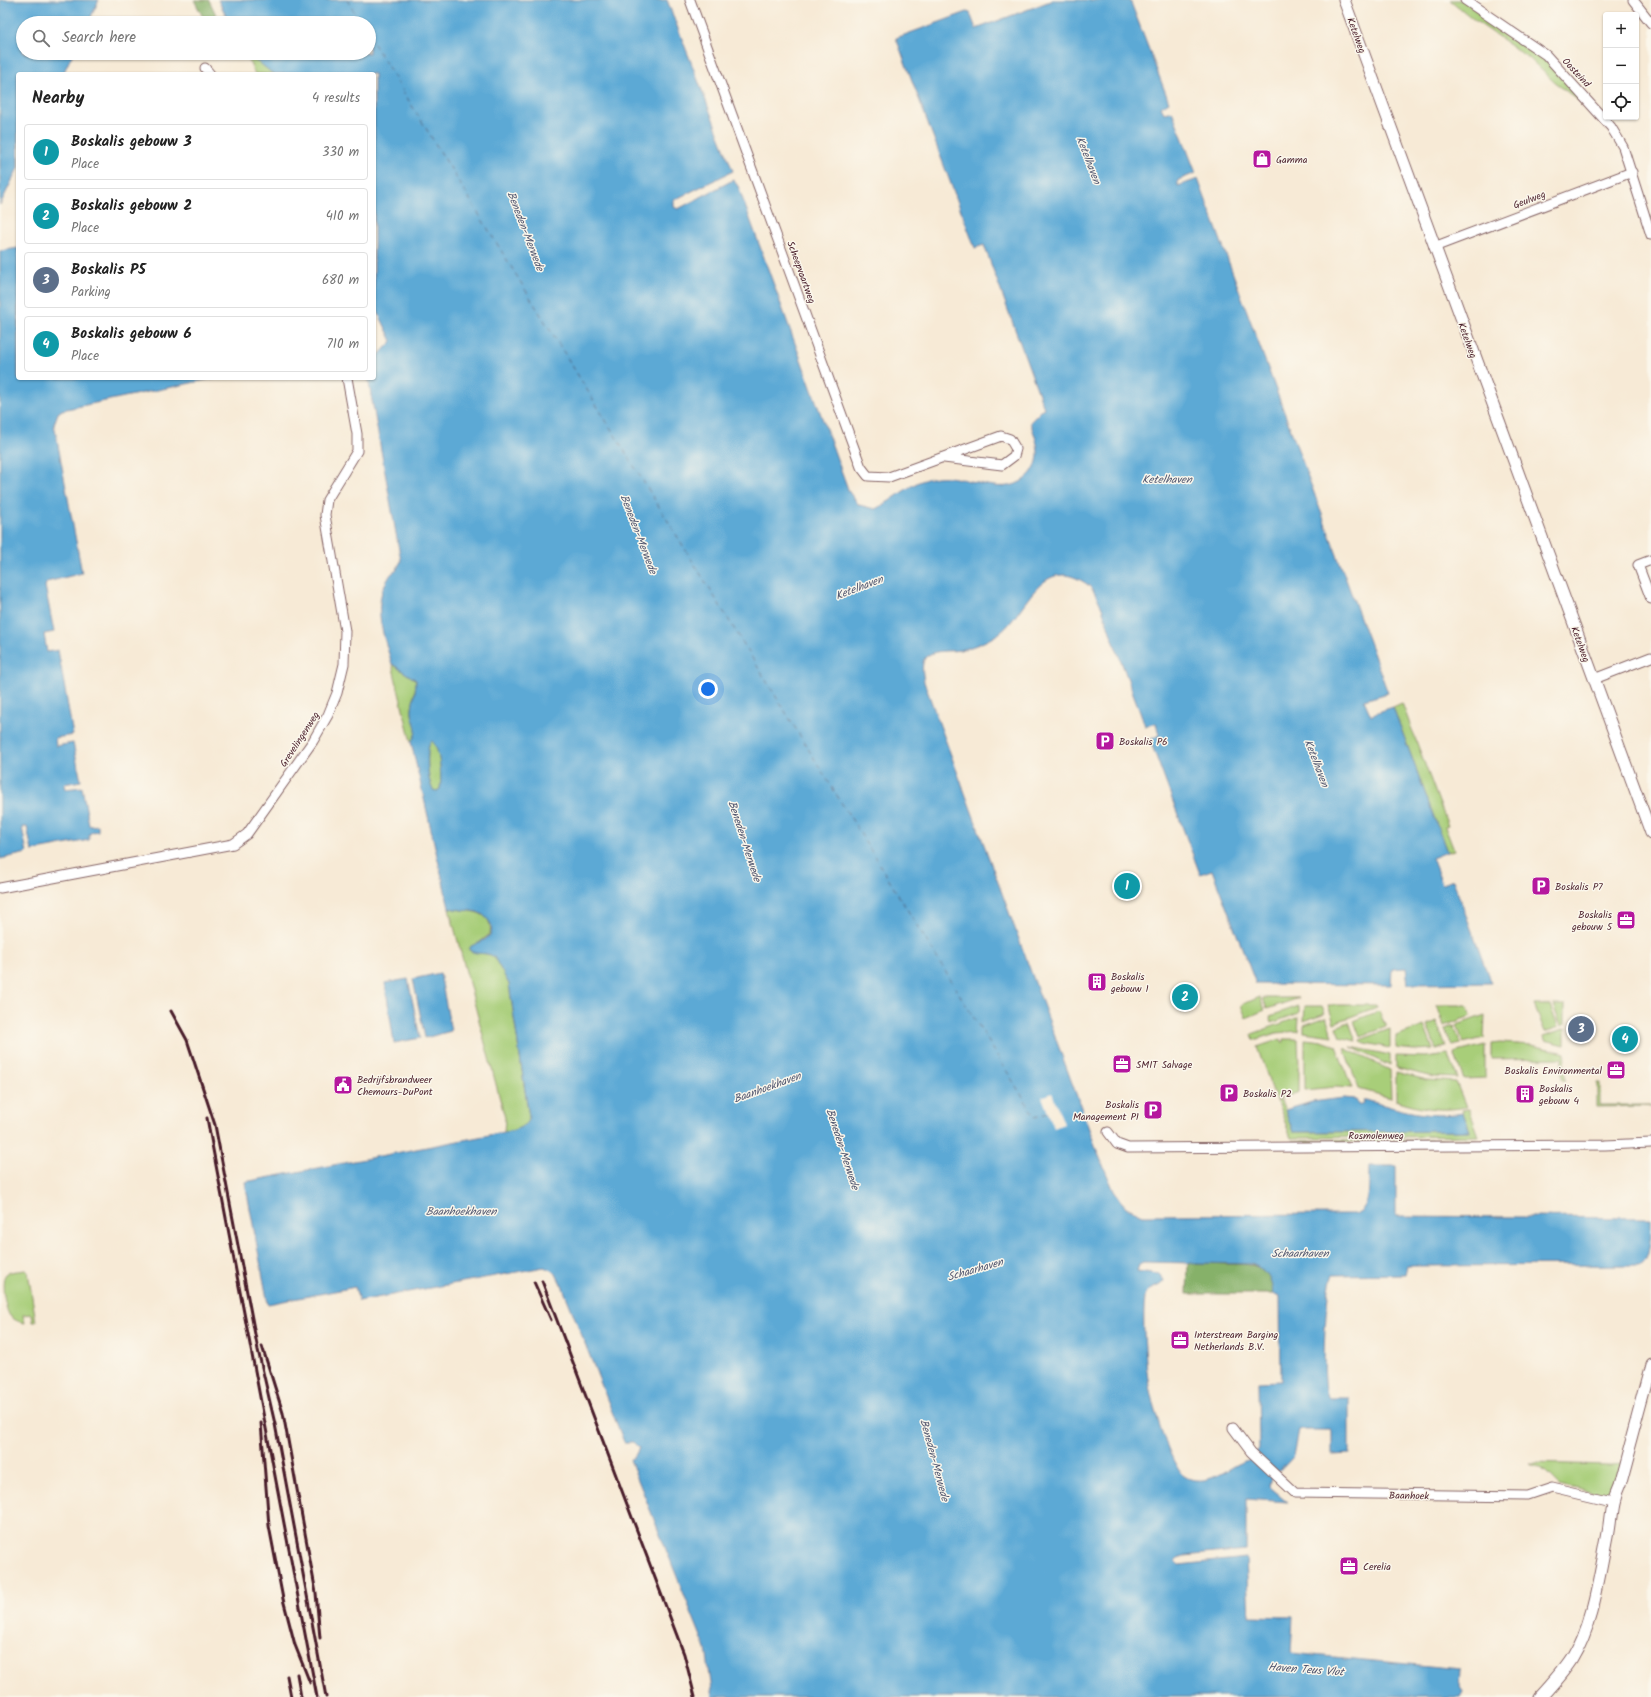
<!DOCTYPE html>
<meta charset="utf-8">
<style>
:root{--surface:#fff;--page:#f2f2f2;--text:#222;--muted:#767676;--line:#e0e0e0;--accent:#b5179e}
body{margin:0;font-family:Kalam,sans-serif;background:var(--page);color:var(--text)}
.controls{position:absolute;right:12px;top:12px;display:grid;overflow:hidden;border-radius:4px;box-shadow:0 1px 3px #0004}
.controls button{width:36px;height:36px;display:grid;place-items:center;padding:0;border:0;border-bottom:1px solid var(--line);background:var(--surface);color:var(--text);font:20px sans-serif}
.you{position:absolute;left:708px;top:689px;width:14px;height:14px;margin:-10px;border:3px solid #fff;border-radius:50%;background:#1a73e8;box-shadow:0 0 0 6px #1a73e833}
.badge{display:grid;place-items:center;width:26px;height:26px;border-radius:50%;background:var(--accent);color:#fff;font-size:13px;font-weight:700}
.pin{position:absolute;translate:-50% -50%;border:2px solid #fff;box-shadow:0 1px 4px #0006}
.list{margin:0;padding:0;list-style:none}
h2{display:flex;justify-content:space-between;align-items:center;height:52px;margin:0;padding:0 16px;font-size:17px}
h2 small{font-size:13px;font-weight:400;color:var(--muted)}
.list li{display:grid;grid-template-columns:26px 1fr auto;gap:12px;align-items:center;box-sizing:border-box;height:56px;margin:0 8px 8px;padding:0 8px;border:1px solid var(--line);border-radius:4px}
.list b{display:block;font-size:15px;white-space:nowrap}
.list p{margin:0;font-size:13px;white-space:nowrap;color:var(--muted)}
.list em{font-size:13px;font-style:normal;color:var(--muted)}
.icon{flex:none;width:22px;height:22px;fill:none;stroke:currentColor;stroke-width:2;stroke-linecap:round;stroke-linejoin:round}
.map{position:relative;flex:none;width:1651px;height:1697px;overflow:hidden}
.search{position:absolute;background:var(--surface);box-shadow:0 1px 3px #0004;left:16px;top:16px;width:360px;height:44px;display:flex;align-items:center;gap:10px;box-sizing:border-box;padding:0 14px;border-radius:22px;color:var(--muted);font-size:15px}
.panel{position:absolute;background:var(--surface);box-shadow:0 1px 3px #0004;left:16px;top:72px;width:360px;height:308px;border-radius:4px}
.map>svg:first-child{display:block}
.green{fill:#a8ce79;stroke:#797652}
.forest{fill:#86b169;stroke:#68684a}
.water{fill:#5ca9d5;stroke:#536480;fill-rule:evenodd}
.pier{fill:#f7ead6}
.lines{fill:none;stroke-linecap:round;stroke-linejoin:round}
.ferry{stroke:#51566f;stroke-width:1;stroke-dasharray:5 4;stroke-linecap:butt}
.minor-casing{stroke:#876667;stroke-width:11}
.tertiary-casing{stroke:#876667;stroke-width:13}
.minor{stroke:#fff;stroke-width:9}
.tertiary{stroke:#fff;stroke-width:11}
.rail{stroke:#4a1f2b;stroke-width:3}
.labels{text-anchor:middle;stroke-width:3;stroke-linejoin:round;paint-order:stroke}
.street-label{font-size:10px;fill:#4a1f2b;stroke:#fbf7ec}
.poi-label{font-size:10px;fill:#4a1f2b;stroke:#fbf7ec;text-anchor:start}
.water-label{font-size:11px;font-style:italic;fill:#51566f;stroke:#fbf7ec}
</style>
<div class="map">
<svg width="1651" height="1697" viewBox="0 0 1651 1697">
<rect width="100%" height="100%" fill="#fbf7ec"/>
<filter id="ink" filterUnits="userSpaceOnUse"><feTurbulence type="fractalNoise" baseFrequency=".025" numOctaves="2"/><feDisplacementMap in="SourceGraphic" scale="8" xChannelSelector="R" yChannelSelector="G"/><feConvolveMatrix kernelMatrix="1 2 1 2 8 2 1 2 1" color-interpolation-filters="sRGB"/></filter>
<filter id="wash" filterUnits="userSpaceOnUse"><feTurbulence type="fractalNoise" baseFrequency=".012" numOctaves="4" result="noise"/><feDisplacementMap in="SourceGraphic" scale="16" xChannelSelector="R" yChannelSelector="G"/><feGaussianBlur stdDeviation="0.9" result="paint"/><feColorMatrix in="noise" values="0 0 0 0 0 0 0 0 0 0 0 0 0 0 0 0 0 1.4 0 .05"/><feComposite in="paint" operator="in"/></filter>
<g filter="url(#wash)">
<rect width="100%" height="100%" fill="#f7ead6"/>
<!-- green -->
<g class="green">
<path d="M1450,0H1463L1532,49L1553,67L1592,111L1553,81L1530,59L1473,19Z"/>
<path d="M248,59C260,60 265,69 274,74H255Z"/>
<path d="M392,664L416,680C416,690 413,700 412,709C411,724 422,727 411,742Z"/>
<path d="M1402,703L1448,826L1445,827L1454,850L1447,852L1393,707Z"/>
<path d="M433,741C440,748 442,779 440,789L437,791L433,790C427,781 426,752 430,742Z"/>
<path d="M449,908C466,912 494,908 490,934L480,942L485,954L491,955L494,957L509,984L529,1117C527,1128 513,1131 504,1133L505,1118Z"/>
<path d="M1260,997L1265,1010L1246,1018L1241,1005Z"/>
<path d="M1263,998H1299L1267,1009Z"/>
<path d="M1328,1005H1376L1377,1007L1334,1023Z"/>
<path d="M1437,1005H1467L1471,1016L1444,1026Z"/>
<path d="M1534,1005H1550L1558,1027L1545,1032Z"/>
<path d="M1553,1005H1565V1024L1561,1026Z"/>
<path d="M1299,1006V1013L1272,1023L1270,1016Z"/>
<path d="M1305,1006H1322L1325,1013L1304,1021Z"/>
<path d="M1379,1011L1386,1027L1360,1037L1354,1021Z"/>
<path d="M1485,1015L1484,1038L1463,1043L1457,1025Z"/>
<path d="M1299,1017L1298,1031L1276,1033L1254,1040L1252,1034Z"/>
<path d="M1326,1017L1333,1036L1304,1032V1025Z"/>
<path d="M1436,1021L1446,1047L1436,1049L1427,1025Z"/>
<path d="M1349,1022L1356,1041L1340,1037L1336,1027Z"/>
<path d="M1424,1026L1433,1049L1413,1050L1396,1048V1036Z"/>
<path d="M1454,1026L1461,1044L1452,1046L1445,1029Z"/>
<path d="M1565,1028V1045L1545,1040L1544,1036Z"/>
<path d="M1390,1029V1048L1361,1042L1360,1040Z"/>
<path d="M1281,1039L1282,1042H1284V1039H1298L1299,1068H1297L1299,1070V1092L1276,1100L1257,1047Z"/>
<path d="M1305,1039L1322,1041L1336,1046L1352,1088L1335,1087L1305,1090Z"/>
<path d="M1500,1043L1532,1045L1565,1053V1080H1562V1058L1491,1059V1044Z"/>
<path d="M1485,1045V1078L1464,1079L1454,1053Z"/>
<path d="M1351,1047L1390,1055V1066Z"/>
<path d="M1344,1048L1390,1070L1391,1098L1359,1089Z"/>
<path d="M1448,1054L1458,1078L1434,1077L1396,1068V1056L1426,1057Z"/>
<path d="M1396,1072L1427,1080L1456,1082L1466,1107C1442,1112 1419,1108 1396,1100Z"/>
<path d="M1597,1083H1600V1105H1651V1106L1597,1107Z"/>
<path d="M1281,1100L1293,1132L1470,1131L1462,1110L1469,1109L1479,1136L1291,1138L1277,1101Z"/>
<path d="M1476,1140L1474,1142L1296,1143L1292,1141Z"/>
<path d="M25,1270L28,1272L36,1322H33L32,1314L23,1315L25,1323C19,1322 14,1320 10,1316C5,1310 0,1280 6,1274C10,1271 20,1271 25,1270Z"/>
<path d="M1529,1463L1611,1465L1623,1464L1613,1487L1606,1493L1598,1494L1559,1485L1546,1472Z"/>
</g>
<!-- forest -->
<g class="forest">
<path d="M194,0H209L220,23H206Z"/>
<path d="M1188,1263C1201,1263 1213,1263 1226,1264C1251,1264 1271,1263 1273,1294H1187Z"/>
</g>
<!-- water -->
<g class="water">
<path d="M0,0H99L88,23H23V53H73L63,74H18V168L0,205Z"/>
<path d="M218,0H667L733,171L674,200V207L678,209L733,180L738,186L849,492L859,505L875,509C896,500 911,480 936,477C967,473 1006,503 1031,473C1044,457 1036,439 1030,422L1044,408L984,245L975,248L896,38L967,12L970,13L976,29L1053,0H1130L1169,102L1161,107L1164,113L1172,111L1196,173L1178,180V186L1198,179L1388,693L1364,700L1371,716L1375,713L1393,707L1447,852L1432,858L1442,884L1453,880L1491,983L1408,984L1406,968L1392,969L1391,985L1256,984L1212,870L1200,874L1150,740L1159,735L1156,723L1145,726C1134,695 1122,664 1110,632C1105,618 1101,600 1091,588C1088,584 1081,580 1076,578C1039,562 1024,614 1001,632C990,640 974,647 960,650C949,652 936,649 927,656C920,661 923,674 924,682L1099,1156L1114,1191L1120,1200L1126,1207L1143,1215L1354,1214C1373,1210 1368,1180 1369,1166H1396V1216L1651,1218C1651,1228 1651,1260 1641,1265L1407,1266L1405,1274L1333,1275C1325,1287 1320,1389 1329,1398H1349V1454L1332,1455V1432L1331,1430H1302L1299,1431L1294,1456L1271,1480L1270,1487L1288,1502L1246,1499V1550L1184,1556L1178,1558L1175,1561L1179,1565L1246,1558L1249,1616L1293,1617L1291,1653L1461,1669L1460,1687L1463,1692L1460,1697H713L706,1649L630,1460L635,1456L639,1448L633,1442H624L563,1288L555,1272L544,1267L359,1301L355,1287L268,1304L245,1182L510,1131C518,1129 528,1125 529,1117L509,984L494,957C487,951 477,956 469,950L471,946C477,943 484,941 488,937C497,928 487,915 477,912C468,910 458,910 449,908L411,742C422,727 411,724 412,709C413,700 416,690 416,680L392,664C384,637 371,605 388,579C390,575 392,572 396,571L401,561L368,378H374V360L392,341L374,304V74H274C265,69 260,60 248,59L245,53H369V23H230ZM432,741C440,748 442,779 440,789L437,791L433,790C427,781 426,752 430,742ZM1143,1262L1251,1264C1266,1269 1272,1279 1273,1294L1279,1295L1280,1297L1281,1381L1258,1382L1259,1449L1249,1460C1231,1463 1217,1482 1197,1480C1191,1480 1184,1477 1181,1473C1168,1457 1150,1399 1148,1379C1145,1355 1142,1320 1145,1297C1146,1286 1161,1289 1164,1280L1159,1274L1137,1271L1139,1264Z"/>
<path d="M18,248V378H215L62,410L58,413L54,424L82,573L47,582L45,586L54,632L44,634L47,652L58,650L73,735L55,738L56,746L73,743L81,781L64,784L65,789L82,787L89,825L90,826L98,825V831L92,832L89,835V840L32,851L27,827H22L27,853L0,859V251Z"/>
<path d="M440,973L451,1031L425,1038L413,979Z"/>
<path d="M408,979L420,1038L394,1043L385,983Z"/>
<path d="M1343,1098L1356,1099L1359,1105L1364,1103L1363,1100H1366C1401,1110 1427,1119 1463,1113L1470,1131L1293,1132L1285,1110L1312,1102Z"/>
</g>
<!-- pier -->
<path class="pier" d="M1052,1093L1064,1124L1054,1128L1042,1097Z"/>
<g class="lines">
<!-- ferry -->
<g class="ferry">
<path d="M347,0L361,23"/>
<path d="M369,36L1035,1117L1048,1113"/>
</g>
</g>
</g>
<g filter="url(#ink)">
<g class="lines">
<!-- minor casing -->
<g class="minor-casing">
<g id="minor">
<path d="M690,0L861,467L868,476L889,477L1001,436L1010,439L1016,449L1014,456L1002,465L944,458"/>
<path d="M1465,0L1546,55L1611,127L1623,147L1651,235"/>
<path d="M1633,0L1651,23"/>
<path d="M205,68L210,74"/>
<path d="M1434,247L1632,172"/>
<path d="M1651,560L1638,565L1651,599"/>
<path d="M1594,679L1651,657"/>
<path d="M0,888L233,844L247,834L313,741L328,715L337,693L344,664L345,631L325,515L327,500L357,451V434L347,378"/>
<path d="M1108,1132L1117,1144L1128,1148L1605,1145L1651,1143"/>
<path d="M1233,1428L1251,1452L1295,1493L1528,1496L1552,1488L1611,1502"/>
</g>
</g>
<!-- tertiary casing -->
<g class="tertiary-casing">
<g id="tertiary">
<path d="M1344,0L1651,833"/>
<path d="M1541,1697C1552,1685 1563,1673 1572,1659C1593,1624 1599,1578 1607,1538C1611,1519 1609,1506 1618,1487L1651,1364"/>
</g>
</g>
<!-- minor -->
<use href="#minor" class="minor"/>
<!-- tertiary -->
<use href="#tertiary" class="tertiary"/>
<!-- rail -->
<g class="rail">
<path d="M171,1011L187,1040L215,1125L258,1350L275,1424L326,1697"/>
<path d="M207,1118L317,1697"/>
<path d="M542,1281L684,1654L695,1697"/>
<path d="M534,1282L551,1320"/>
<path d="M262,1346L283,1413L316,1593L320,1638"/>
<path d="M261,1423L269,1526L283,1599L295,1645L310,1683"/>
<path d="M297,1674L301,1697"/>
<path d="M287,1676L291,1697"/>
</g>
</g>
</g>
<!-- icons -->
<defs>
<g id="shop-square" transform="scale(1)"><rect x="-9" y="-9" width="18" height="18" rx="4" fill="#b5179e" stroke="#fbf7ec"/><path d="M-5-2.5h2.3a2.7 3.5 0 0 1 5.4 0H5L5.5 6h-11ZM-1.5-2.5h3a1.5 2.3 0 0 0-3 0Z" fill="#fff"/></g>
<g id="parking-square" transform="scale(1)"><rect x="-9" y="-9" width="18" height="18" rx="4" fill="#b5179e" stroke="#fbf7ec"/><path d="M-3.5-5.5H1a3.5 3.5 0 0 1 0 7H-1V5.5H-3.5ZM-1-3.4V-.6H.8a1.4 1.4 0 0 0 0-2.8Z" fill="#fff"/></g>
<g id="office-square" transform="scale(1)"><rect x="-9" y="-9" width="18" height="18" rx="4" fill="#b5179e" stroke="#fbf7ec"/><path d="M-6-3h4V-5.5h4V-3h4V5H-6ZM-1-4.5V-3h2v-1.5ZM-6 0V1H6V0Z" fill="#fff"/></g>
<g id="building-square" transform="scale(1)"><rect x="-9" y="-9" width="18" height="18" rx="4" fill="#b5179e" stroke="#fbf7ec"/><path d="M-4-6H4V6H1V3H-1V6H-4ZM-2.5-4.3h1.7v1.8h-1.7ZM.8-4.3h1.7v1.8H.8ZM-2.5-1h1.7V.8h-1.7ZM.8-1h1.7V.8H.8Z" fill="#fff"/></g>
<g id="civic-square" transform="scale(1)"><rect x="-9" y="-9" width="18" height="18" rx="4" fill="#b5179e" stroke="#fbf7ec"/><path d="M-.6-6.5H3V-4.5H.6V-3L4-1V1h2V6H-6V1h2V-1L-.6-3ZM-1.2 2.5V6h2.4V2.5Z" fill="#fff"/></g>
</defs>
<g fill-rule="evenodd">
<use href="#shop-square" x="1262" y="159"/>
<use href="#parking-square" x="1105" y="741"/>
<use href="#parking-square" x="1541" y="886"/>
<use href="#office-square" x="1626" y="920"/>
<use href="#building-square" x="1097" y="982"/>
<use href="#office-square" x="1122" y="1064"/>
<use href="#office-square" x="1616" y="1070"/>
<use href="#civic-square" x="343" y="1085"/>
<use href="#parking-square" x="1229" y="1093"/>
<use href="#building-square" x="1525" y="1094"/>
<use href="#parking-square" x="1153" y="1110"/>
<use href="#office-square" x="1180" y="1340"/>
<use href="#office-square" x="1349" y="1566"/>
</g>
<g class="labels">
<!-- street labels -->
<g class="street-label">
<text transform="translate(1357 35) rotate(70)" y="4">Ketelweg</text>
<text transform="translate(1577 72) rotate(47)" y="4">Oosteind</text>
<text transform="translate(1529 199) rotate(-21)" y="4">Geulweg</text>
<text transform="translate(802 272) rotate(70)" y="4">Scheepvaartweg</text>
<text transform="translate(1468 340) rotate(70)" y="4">Ketelweg</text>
<text transform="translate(1581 644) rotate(70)" y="4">Ketelweg</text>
<text transform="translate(299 739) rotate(-57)" y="4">Grevelingenweg</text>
<text x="1376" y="1139">Rosmolenweg</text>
<text transform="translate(1409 1495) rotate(1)" y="4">Baanhoek</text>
</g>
<!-- poi labels -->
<g class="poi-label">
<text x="1276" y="163">Gamma</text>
<text x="1119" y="745">Boskalis P6</text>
<text x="1555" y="890">Boskalis P7</text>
<text x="1612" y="918" text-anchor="end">Boskalis<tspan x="1612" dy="12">gebouw 5</tspan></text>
<text x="1111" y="980">Boskalis<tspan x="1111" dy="12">gebouw 1</tspan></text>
<text x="1136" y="1068">SMIT Salvage</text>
<text x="1602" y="1074" text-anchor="end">Boskalis Environmental</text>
<text x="357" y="1083">Bedrijfsbrandweer<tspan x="357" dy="12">Chemours-DuPont</tspan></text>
<text x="1539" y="1092">Boskalis<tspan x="1539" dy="12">gebouw 4</tspan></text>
<text x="1243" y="1097">Boskalis P2</text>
<text x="1139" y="1108" text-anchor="end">Boskalis<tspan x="1139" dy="12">Management P1</tspan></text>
<text x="1194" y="1338">Interstream Barging<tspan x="1194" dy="12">Netherlands B.V.</tspan></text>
<text x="1363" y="1570">Cerelia</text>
</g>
<!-- water labels -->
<g class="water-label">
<text transform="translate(1089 160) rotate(69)" y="4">Ketelhaven</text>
<text transform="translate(526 231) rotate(69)" y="4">Beneden-Merwede</text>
<text x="1167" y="483">Ketelhaven</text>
<text transform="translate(639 534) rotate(69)" y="4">Beneden-Merwede</text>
<text transform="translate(859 587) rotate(-21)" y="4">Ketelhaven</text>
<text transform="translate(1317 763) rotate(69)" y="4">Ketelhaven</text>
<text transform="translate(745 841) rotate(72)" y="4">Beneden-Merwede</text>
<text transform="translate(767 1087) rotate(-20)" y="4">Baanhoekhaven</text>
<text transform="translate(843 1149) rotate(72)" y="4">Beneden-Merwede</text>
<text x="461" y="1215">Baanhoekhaven</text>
<text x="1300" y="1257">Schaarhaven</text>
<text transform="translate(975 1269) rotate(-16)" y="4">Schaarhaven</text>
<text transform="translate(935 1460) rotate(75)" y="4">Beneden-Merwede</text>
<text transform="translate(1306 1669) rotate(4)" y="4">Haven Teus Vlot</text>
</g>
</g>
</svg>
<div class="controls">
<button>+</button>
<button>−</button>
<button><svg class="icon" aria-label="locate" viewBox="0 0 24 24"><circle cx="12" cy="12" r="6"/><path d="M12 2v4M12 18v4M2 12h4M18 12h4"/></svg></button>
</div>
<div class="you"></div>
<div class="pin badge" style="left:1127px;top:886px;background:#0f9aa8">1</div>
<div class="pin badge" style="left:1185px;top:997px;background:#0f9aa8">2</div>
<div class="pin badge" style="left:1581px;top:1029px;background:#5c6f8a">3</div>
<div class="pin badge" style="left:1625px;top:1039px;background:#0f9aa8">4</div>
<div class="search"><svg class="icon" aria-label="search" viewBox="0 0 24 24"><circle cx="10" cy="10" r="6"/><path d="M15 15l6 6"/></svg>Search here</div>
<section class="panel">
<h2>Nearby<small>4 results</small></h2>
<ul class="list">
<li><span class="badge" style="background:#0f9aa8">1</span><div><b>Boskalis gebouw 3</b><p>Place</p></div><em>330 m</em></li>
<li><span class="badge" style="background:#0f9aa8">2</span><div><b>Boskalis gebouw 2</b><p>Place</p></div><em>410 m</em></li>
<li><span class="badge" style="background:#5c6f8a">3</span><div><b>Boskalis P5</b><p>Parking</p></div><em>680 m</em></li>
<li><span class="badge" style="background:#0f9aa8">4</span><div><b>Boskalis gebouw 6</b><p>Place</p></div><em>710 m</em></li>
</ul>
</section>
</div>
